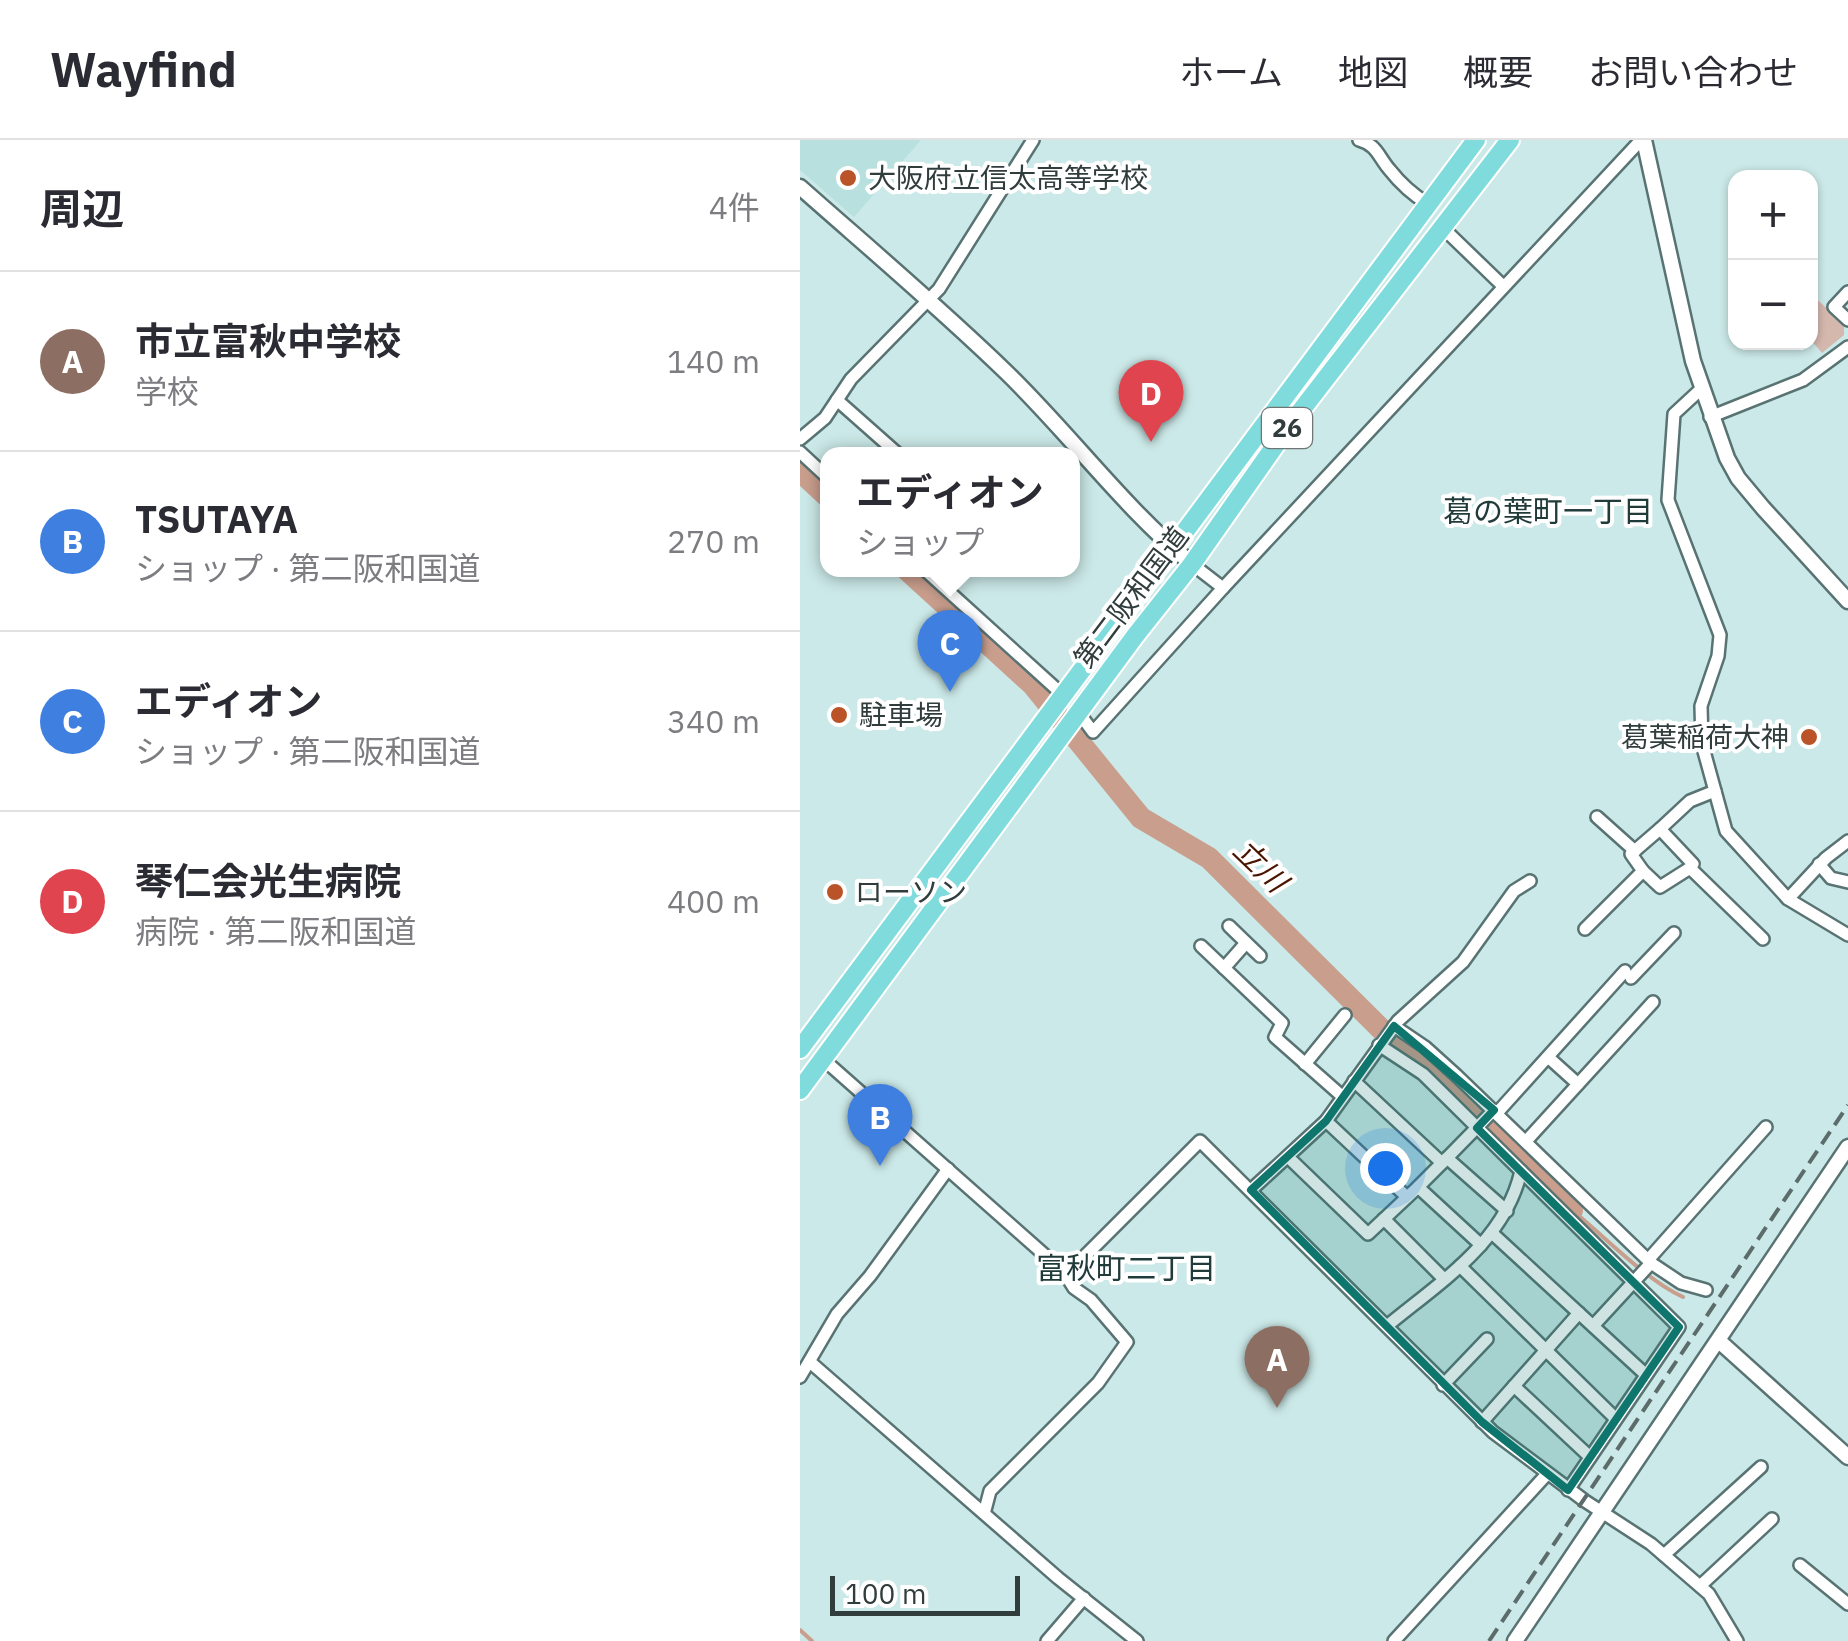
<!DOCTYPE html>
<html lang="ja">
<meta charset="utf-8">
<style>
:root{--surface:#fff;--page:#f2f2f3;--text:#2b2b33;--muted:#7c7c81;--line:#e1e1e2;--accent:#0f766e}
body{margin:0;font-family:"IBM Plex Sans","Noto Sans JP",sans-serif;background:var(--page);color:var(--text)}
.controls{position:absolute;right:30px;top:30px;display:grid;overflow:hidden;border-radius:20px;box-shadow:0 2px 8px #0004}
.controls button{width:90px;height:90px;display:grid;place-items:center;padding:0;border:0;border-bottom:2px solid var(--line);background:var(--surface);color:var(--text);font:50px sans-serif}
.scale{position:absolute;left:30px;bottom:25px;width:190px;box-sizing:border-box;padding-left:10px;border:5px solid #313c3c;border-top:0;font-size:28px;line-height:35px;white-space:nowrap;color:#313c3c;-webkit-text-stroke:8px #fff;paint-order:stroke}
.you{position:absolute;left:585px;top:1028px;width:35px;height:35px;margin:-25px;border:8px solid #fff;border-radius:50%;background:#1a73e8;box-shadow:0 0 0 15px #1a73e833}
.badge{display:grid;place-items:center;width:65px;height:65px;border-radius:50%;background:var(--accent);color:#fff;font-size:32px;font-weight:700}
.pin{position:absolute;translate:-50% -82px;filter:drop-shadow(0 2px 5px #0008)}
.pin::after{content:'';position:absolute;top:52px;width:35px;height:30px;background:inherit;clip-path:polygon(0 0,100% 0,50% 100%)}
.popup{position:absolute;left:20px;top:307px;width:260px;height:130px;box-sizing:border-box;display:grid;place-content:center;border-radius:20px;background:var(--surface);filter:drop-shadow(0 2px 8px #0005);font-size:32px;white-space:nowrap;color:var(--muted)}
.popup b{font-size:38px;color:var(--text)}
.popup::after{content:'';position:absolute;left:50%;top:100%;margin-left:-20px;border:20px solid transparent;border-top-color:var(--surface)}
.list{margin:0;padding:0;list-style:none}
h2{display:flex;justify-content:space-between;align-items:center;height:130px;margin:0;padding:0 40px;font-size:42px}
h2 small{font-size:32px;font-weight:400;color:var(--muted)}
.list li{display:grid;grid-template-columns:65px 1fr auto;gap:30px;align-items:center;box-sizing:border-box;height:180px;padding:0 40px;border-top:2px solid var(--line)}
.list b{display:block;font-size:38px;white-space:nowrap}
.list p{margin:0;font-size:32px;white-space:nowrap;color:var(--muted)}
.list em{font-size:32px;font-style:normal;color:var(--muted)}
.map{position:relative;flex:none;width:1048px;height:1501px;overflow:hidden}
header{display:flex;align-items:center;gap:60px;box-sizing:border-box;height:140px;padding:0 50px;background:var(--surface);border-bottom:2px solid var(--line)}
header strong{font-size:48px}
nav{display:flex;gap:55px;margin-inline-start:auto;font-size:35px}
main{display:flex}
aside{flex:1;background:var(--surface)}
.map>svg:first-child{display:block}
.built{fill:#b8e0df}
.green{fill:#d4b7ad}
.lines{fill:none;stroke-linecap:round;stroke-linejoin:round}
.stream{stroke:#c99e8d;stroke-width:4}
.river{stroke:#c99e8d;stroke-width:22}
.minor-casing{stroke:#597373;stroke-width:16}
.tertiary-casing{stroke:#597373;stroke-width:19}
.trunk-casing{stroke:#fff;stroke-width:22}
.minor{stroke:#fff;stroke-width:11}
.tertiary{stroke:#fff;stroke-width:14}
.trunk{stroke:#80dcdc;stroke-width:18}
.rail{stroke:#5c6c6b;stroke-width:4;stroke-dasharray:15 8;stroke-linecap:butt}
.marked{fill:#0f766e;fill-opacity:0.2;stroke:#0f766e;stroke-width:8;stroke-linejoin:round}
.poi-dot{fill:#ba5428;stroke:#fff;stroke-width:4}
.labels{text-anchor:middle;stroke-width:8;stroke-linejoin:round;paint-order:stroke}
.shield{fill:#fff;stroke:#6f7676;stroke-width:2.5}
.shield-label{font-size:25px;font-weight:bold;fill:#313c3c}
.poi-label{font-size:28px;fill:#313c3c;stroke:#fff;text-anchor:start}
.street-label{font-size:28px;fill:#313c3c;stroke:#fff}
.neighbourhood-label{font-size:30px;fill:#213a3a;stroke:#fff}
.water-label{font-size:30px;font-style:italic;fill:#4a1500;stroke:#fff}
</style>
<header>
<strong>Wayfind</strong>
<nav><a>ホーム</a><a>地図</a><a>概要</a><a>お問い合わせ</a></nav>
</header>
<main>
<aside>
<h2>周辺<small>4件</small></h2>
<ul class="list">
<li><span class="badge" style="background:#8d6e63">A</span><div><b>市立富秋中学校</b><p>学校</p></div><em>140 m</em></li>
<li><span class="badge" style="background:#3f7fe0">B</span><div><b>TSUTAYA</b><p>ショップ · 第二阪和国道</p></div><em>270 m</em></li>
<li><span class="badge" style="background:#3f7fe0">C</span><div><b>エディオン</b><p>ショップ · 第二阪和国道</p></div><em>340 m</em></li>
<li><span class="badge" style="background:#e0444e">D</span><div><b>琴仁会光生病院</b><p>病院 · 第二阪和国道</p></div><em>400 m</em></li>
</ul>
</aside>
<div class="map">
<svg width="1048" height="1501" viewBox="0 0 1048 1501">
<rect width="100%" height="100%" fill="#cbe9e8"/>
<!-- built -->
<path class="built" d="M0,0H121L54,77L0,30Z"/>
<!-- green -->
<path class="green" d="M1011,154L1044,184V195L1022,213L1011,200Z"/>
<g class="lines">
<!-- stream -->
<g class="stream">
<path d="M772,1070C804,1096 847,1141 883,1157"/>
<path d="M0,1490L12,1501"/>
</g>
<!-- river -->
<g class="river">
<path d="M0,331L28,357"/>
<path d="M107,430L233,545L341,678L409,718L586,894C656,941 715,1008 772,1070"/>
</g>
<!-- minor casing -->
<g class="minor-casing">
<g id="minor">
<path d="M559,0C577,5 578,16 589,29C600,43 613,55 628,64"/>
<path d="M643,88L703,146"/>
<path d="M1048,152L1034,167L1048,180"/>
<path d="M901,249L874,274L868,360L920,495L918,516L901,566L902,604L926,691L988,759L1048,795"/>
<path d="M37,260L98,314"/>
<path d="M910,277L1003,240L1048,207"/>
<path d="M0,299L25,278L51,239L139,149L233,0"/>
<path d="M0,312L28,338"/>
<path d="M392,424L423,448L841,0"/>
<path d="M125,430L263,555"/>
<path d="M279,573L293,592L423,448"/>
<path d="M797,677L835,711"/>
<path d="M860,689L890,661L915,651"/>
<path d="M1019,724L1031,738L1048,742"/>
<path d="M843,731L831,714L860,689L893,724L890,728"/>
<path d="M988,759L1026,718L1048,701"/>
<path d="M429,786L460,816"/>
<path d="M785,789L843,731L860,747L890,728L963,799"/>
<path d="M401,806L482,883L475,897L543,957"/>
<path d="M424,828L446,803"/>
<path d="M831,838L874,793"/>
<path d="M594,886L625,907L656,935L851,1123L793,1186"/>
<path d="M579,905L623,934L721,1031C705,1102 640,1142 587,1186"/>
<path d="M748,917L778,944"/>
<path d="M23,919L264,1132L275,1126L400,1001L693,1292L785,1361L851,1404L909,1454L937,1501"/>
<path d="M505,924L545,875"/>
<path d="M554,941L642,1023"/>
<path d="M694,970L647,1018L707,1071"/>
<path d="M697,973L825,831"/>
<path d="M526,981L607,1057"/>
<path d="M727,1000L853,862"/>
<path d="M488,1017L568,1094L618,1047"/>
<path d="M647,1018L618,1047L681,1105"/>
<path d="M721,1031L879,1187L768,1350"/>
<path d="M451,1050L526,981L598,881L663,822L714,751L730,741"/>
<path d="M584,1079L644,1139"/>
<path d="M693,1094L845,1234"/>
<path d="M848,1120L966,987"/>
<path d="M851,1123L881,1143L906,1150"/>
<path d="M660,1126L815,1278"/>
<path d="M10,1222L258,1438L337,1501"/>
<path d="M0,1237L37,1174L70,1136L148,1029"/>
<path d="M643,1245L687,1199"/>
<path d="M714,1246L790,1317"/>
<path d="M682,1282L779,1173"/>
<path d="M185,1370L190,1351L298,1243L327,1202L291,1160L274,1148L264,1132"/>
<path d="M864,1415L961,1327"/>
<path d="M1000,1425L1048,1464"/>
<path d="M900,1446L972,1379"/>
<path d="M247,1501L284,1458"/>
<path d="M594,1501L747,1334"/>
</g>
</g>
<!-- tertiary casing -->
<g class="tertiary-casing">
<g id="tertiary">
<path d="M844,0L893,221L927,318L938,338L963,368L1048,461"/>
<path d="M0,47C69,108 140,168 206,232C270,294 323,367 392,424"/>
<path d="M919,1201L1048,1317"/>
<path d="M715,1501L1048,1007"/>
</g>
</g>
<!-- trunk casing -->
<g class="trunk-casing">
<g id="trunk">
<path d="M0,909L676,0"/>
<path d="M0,950L335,496L392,424L486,290L710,0"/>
</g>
</g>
<!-- minor -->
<use href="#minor" class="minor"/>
<!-- tertiary -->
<use href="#tertiary" class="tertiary"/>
<!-- trunk -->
<use href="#trunk" class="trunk"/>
<!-- rail -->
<path class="rail" d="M689,1501L1048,965"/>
</g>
<!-- marked area -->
<path class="marked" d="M594,886L694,970L677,988L879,1187L768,1350L682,1282L451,1050L526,981Z"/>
<!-- markers -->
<g class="poi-dot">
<circle cx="48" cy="38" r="10"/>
<circle cx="39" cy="575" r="10"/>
<circle cx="1009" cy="597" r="10"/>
<circle cx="35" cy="752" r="10"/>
</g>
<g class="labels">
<!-- shield labels -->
<rect class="shield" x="462" y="268" width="50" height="40" rx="8"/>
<g class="shield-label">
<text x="487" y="297">26</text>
</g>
<!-- poi labels -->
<g class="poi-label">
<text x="68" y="48">大阪府立信太高等学校</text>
<text x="59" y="585">駐車場</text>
<text x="989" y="607" text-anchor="end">葛葉稲荷大神</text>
<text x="55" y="762">ローソン</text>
</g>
<!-- street labels -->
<g class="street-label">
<text transform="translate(331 457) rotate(-53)" y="10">第二阪和国道</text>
</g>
<!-- neighbourhood labels -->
<g class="neighbourhood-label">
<text x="748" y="382">葛の葉町一丁目</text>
<text x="326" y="1139">富秋町二丁目</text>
</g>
<!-- water labels -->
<g class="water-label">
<text transform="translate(460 726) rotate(44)" y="10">立川</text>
</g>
</g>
</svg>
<div class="controls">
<button>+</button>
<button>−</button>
</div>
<div class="scale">100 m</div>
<div class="you"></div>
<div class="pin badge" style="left:477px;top:1268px;background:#8d6e63">A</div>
<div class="pin badge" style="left:80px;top:1026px;background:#3f7fe0">B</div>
<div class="pin badge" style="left:150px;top:552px;background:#3f7fe0">C</div>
<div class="popup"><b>エディオン</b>ショップ</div>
<div class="pin badge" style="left:351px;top:302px;background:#e0444e">D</div>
</div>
</main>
